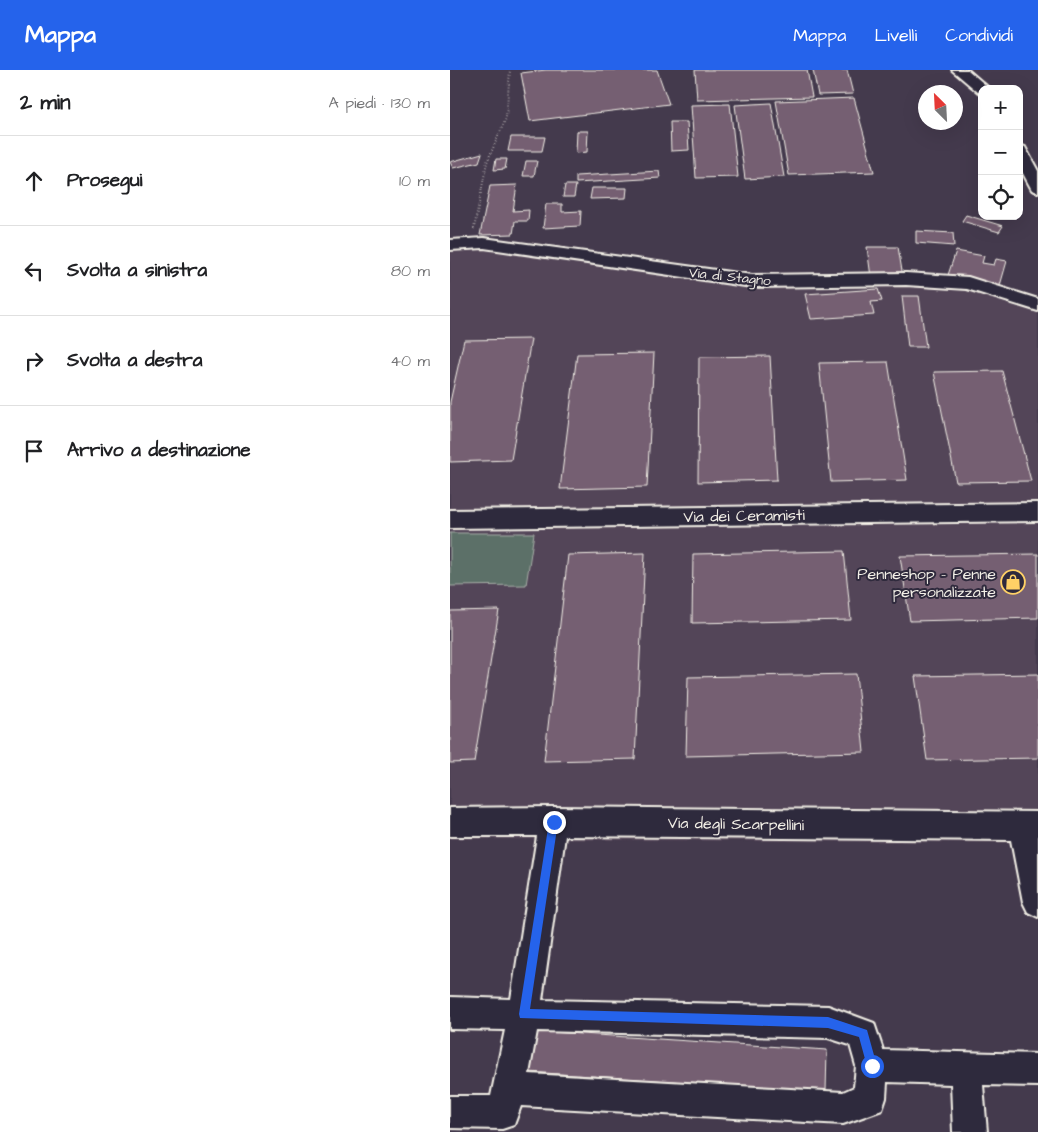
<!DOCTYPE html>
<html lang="it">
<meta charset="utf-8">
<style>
:root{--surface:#fff;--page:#f2f2f2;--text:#202124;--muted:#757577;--line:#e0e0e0;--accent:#2563eb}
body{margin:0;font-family:"Architects Daughter",sans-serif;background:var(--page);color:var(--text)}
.controls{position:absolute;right:15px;top:15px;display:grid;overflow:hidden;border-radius:10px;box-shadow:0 5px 20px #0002}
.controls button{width:45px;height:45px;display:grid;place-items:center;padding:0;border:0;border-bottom:1px solid var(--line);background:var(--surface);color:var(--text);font:25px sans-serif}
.compass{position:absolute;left:468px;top:15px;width:45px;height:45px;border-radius:50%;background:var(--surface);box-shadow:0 5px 20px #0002;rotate:336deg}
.stop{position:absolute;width:15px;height:15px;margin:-11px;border:4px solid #2563eb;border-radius:50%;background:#fff}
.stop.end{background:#2563eb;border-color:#fff;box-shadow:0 1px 5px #0008}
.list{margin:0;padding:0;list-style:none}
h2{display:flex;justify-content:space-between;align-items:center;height:65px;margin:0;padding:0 20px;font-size:21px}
h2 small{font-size:16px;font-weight:400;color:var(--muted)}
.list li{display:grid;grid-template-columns:32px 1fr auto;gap:15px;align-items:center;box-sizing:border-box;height:90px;padding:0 20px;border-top:1px solid var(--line)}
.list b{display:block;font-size:19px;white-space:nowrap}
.list em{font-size:16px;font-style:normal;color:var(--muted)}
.icon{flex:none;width:28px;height:28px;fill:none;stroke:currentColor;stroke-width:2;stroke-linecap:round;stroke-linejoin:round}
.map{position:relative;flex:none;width:588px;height:1062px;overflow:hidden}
header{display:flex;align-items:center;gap:30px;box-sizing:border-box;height:70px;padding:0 25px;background:var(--accent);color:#fff}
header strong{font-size:24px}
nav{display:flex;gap:28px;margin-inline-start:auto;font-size:18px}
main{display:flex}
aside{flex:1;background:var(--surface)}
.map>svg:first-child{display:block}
.built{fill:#534558}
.green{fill:#5c6f68;stroke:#a8b0a8}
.building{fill:#755e72;stroke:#f4f1e8}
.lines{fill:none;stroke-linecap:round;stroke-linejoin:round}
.minor-casing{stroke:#f4f1e8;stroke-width:4}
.path{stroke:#f4f1e8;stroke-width:2;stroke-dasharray:0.5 2.5;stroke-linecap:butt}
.minor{fill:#2f2a3d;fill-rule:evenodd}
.route{fill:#2563eb}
.labels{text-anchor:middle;stroke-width:4;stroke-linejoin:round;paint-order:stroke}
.far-street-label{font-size:14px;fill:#f4f1e8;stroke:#2f2a3d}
.street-label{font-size:16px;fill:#f4f1e8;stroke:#2f2a3d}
.poi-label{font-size:16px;fill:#f4f1e8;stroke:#2f2a3d;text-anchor:end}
</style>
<header>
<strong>Mappa</strong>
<nav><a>Mappa</a><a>Livelli</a><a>Condividi</a></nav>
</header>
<main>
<aside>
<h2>2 min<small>A piedi · 130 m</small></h2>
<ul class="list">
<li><svg class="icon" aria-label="ahead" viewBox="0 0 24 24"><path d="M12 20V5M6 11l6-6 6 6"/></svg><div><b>Prosegui</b></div><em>10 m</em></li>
<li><svg class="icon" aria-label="left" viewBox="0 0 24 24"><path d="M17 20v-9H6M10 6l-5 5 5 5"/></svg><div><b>Svolta a sinistra</b></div><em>80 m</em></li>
<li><svg class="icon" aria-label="right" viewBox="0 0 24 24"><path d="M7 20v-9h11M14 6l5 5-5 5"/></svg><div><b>Svolta a destra</b></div><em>40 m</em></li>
<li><svg class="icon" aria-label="arrive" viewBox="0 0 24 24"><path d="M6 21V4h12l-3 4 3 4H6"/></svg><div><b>Arrivo a destinazione</b></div></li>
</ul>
</aside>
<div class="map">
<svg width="588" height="1062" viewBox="0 0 588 1062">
<rect width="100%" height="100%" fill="#443a4d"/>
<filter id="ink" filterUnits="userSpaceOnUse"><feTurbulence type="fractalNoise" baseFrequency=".02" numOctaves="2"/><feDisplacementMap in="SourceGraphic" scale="10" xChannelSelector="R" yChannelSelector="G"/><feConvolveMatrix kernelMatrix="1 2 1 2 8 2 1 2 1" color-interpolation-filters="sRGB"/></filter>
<g filter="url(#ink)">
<!-- built -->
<path class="built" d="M31,179L316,219L453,216L514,220L588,243V773L0,769V180Z"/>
<!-- green -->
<path class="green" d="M0,463H84L76,515L0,516Z"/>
<!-- building -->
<g class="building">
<path d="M96,0H207L219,34L80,51L71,3Z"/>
<path d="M245,0H357L362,27L247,30Z"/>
<path d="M363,0H397L403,24L368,25Z"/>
<path d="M404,28L424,102L339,105L326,31Z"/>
<path d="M321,33L334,107L295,109L285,35Z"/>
<path d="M280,34L288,107L246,108L241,35Z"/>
<path d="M220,52H237L239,80L221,81Z"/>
<path d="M127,61H138L137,82L126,83Z"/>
<path d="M61,67H95L92,81H58Z"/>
<path d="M32,83L29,92L3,98L0,92Z"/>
<path d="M46,89H57L55,99L44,100Z"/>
<path d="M76,91H87L84,106H73Z"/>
<path d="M209,101L210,108L126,113V106Z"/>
<path d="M67,115L63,141L79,140L78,151H65L63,164L30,165L40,116Z"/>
<path d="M115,115H126L124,127H113Z"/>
<path d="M142,118H177L176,128L140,129Z"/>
<path d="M96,134H112V142L131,141L130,156L93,158Z"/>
<path d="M516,145L553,156L549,162L512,151Z"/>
<path d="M466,161L503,163L504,176L466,173Z"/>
<path d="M417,177H448L453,207H421Z"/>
<path d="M506,181L534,186L532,193L544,195L546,189L557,191L549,219L497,208Z"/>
<path d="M428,219L432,231L421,232L424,245L361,249L355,224Z"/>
<path d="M452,226H469L476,277H458Z"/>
<path d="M81,269L61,390L0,392V332L14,270Z"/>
<path d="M204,283L197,417L110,419L127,284Z"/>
<path d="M320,286L327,410L248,412L249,287Z"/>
<path d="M438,292L457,410L381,412L369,293Z"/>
<path d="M552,301L581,411L506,412L484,302Z"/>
<path d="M394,481L401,550L242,553L243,484Z"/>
<path d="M195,483L185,689L94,691L118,485Z"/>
<path d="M588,484V548L460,551L450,486Z"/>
<path d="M49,540L24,692L0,693V541Z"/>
<path d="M406,604L414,682L236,686L238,607Z"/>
<path d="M588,604V688L477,690L465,606Z"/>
<path d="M55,959L377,980L376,1021L47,1000Z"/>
</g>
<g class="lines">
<!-- minor casing -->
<g class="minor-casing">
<g id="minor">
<path d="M502,0H518L540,19H532V23L528,22Z"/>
<path d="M569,75L575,77L588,101V122L582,120L569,96Z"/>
<path d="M34,168L302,205L456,203L518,207L588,229V241L517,219L456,215L302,217L34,178L0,180V170Z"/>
<path d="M588,433V451L0,458V440Z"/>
<path d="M103,737L588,742V847L578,842L573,832L561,770L115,766L92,930L378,936L424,953L433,980L588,984V1016L533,1015L537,1062H503L501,1014L437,1012L436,1028L432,1040L393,1054L71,1036L64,1055L52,1059L0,1058V1026H41L55,960L0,959V927L61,929L87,766H0V738ZM87,961L378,968L400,975L406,996L404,1017L393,1022L79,1004Z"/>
</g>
</g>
<!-- path -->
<path class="path" d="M24,159L37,92L56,48L60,0"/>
<!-- minor -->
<use href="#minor" class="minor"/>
</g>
</g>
<!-- route -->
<path class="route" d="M104,747L108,752L80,939L378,947L417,960L427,996L426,1000H418L409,967L378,958L70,948L69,944L99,752Z"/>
<!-- icons -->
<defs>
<g id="shop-ring" transform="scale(1.25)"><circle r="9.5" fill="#2f2a3d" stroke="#ffd166" stroke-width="1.5"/><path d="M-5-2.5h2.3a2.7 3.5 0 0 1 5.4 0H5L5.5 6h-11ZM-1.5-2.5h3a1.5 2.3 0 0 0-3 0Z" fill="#ffd166"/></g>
</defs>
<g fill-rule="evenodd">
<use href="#shop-ring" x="563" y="512"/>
</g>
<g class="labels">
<!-- far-street labels -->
<g class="far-street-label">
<text transform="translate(280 206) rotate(6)" y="5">Via di Stagno</text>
</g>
<!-- street labels -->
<g class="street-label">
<text transform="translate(294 445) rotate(-1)" y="6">Via dei Ceramisti</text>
<text transform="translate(286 753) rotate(1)" y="6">Via degli Scarpellini</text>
</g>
<!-- poi labels -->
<g class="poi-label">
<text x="546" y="509">Penneshop - Penne<tspan x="546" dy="18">personalizzate</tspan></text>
</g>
</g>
</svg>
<div class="controls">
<button>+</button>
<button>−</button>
<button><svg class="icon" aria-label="locate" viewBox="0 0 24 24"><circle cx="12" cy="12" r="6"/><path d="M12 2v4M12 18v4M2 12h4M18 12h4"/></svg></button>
</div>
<svg class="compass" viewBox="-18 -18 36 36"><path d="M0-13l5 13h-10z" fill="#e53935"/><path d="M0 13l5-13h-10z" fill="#757577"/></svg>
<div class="stop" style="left:422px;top:996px"></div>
<div class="stop end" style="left:104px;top:752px"></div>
</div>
</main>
